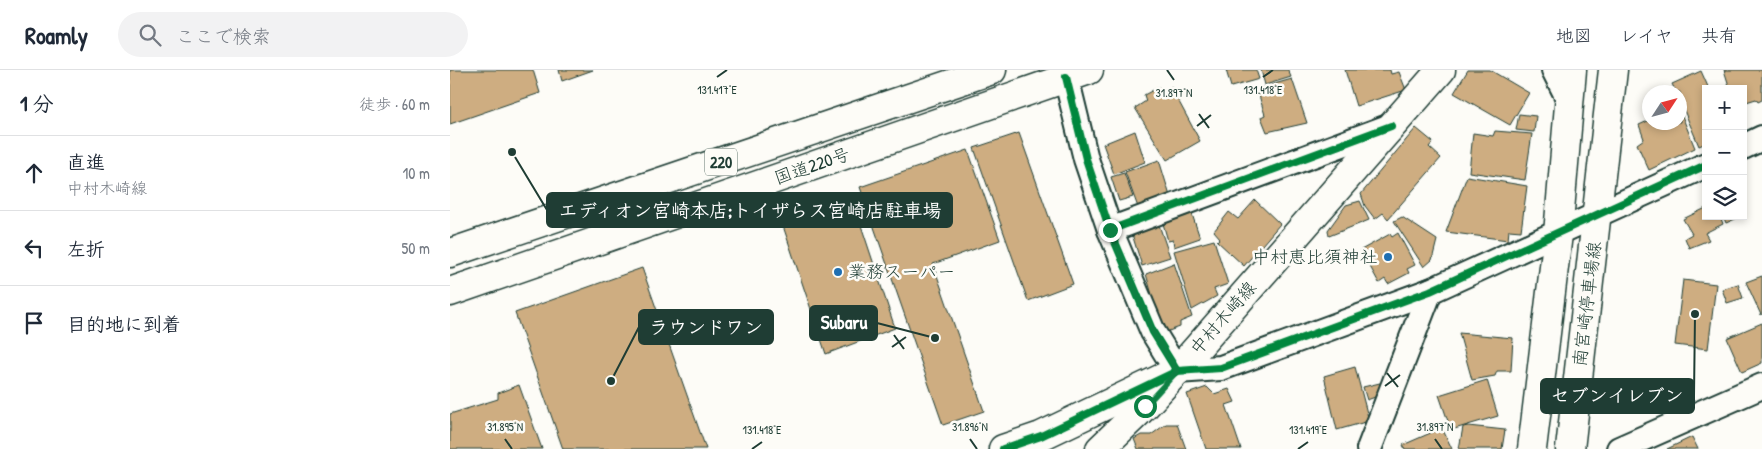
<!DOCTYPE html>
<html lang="ja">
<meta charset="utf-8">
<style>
:root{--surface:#fff;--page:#f2f2f3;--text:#1f2937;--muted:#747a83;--line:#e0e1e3}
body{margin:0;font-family:"Patrick Hand","Klee One",sans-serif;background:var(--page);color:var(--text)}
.controls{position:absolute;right:15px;top:15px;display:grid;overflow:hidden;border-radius:0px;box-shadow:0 2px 8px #0003}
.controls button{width:45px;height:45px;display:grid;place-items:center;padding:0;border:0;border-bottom:1px solid var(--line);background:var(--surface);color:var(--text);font:25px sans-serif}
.compass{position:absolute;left:1192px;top:15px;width:45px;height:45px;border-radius:50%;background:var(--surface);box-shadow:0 2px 8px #0003;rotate:54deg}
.stop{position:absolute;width:15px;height:15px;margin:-11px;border:4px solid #0b8043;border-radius:50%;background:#fff}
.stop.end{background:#0b8043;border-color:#fff;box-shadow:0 1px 5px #0008}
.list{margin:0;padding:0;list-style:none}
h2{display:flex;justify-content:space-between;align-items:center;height:65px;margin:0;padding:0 20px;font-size:21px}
h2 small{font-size:16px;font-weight:400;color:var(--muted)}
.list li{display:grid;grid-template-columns:32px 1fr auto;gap:15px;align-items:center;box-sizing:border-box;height:75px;padding:0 20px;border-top:1px solid var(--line)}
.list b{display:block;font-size:19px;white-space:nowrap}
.list p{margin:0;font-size:16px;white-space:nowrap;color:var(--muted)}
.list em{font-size:16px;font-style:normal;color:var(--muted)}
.icon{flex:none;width:28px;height:28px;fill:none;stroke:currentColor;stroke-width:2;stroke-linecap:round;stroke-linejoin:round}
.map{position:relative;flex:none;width:1312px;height:379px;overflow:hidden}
header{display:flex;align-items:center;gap:30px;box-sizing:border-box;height:70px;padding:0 25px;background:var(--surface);border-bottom:1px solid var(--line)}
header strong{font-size:24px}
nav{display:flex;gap:28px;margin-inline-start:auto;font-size:18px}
.search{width:350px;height:45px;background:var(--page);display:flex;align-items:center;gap:12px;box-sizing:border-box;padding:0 18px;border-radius:28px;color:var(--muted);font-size:19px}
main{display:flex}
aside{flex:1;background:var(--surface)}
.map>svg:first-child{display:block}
.building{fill:#cead81;stroke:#1f3d34}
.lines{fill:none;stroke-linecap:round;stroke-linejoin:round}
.minor-casing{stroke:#1f3d34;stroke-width:28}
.tertiary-casing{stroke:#1f3d34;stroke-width:31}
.secondary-casing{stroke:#1f3d34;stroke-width:31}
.trunk-casing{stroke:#1f3d34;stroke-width:31}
.minor{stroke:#fdfcf7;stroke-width:24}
.tertiary{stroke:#fdfcf7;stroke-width:28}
.secondary{stroke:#fdfcf7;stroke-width:28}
.trunk{stroke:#fdfcf7;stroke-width:28}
.cycleway-casing{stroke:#fdfcf7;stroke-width:11}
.cycleway{stroke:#00873e;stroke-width:8}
.route{stroke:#0b8043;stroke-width:6}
.ticks{fill:none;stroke:#1f3d34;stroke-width:2}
.poi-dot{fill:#1f6fb2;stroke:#fdfcf7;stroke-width:2}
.labels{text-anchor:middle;stroke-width:5;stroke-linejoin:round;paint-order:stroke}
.shield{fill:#fdfcf7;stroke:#62766e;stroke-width:1}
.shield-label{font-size:16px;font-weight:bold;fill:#1f3d34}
.street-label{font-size:18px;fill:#1f3d34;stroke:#fdfcf7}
.poi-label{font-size:18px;fill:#1f3d34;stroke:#fdfcf7;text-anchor:end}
.ticks-label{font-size:12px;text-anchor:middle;fill:#1f3d34;stroke:#fdfcf7;stroke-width:5;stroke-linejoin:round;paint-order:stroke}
.leader{fill:none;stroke:#1f3d34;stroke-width:2}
.callout-dot{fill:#1f3d34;stroke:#fdfcf7;stroke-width:2}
.callout{fill:#1f3d34;stroke:#1f3d34;stroke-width:2}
.callout-label{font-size:19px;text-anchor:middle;font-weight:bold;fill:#fff}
</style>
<header>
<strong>Roamly</strong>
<div class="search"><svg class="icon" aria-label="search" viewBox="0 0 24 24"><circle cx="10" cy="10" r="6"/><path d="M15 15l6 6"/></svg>ここで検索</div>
<nav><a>地図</a><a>レイヤ</a><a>共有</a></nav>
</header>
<main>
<aside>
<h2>1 分<small>徒歩 · 60 m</small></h2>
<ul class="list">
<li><svg class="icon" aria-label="ahead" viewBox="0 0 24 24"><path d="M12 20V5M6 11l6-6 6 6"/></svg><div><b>直進</b><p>中村木崎線</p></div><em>10 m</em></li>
<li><svg class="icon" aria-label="left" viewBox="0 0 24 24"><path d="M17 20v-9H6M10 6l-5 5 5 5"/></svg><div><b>左折</b></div><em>50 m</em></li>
<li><svg class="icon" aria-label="arrive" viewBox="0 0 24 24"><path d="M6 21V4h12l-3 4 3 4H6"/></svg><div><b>目的地に到着</b></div></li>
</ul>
</aside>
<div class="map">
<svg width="1312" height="379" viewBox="0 0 1312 379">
<rect width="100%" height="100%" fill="#fdfcf7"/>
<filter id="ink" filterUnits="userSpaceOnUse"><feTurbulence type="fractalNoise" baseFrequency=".02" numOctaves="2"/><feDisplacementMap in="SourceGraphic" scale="10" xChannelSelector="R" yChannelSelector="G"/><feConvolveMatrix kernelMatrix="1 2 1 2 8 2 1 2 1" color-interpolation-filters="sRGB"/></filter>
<g filter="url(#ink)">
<!-- building -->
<g class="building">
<path d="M0,0H83L90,23L0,54Z"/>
<path d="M109,0H143L112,11Z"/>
<path d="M776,0H806L809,9L781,17Z"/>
<path d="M811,0H838L841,7L815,15Z"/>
<path d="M895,0H940L941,4L949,2L956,20L906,36Z"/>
<path d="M1018,0H1040L1079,23L1060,55L1004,23Z"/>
<path d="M1274,0H1312V30L1308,32L1306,29L1293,33V19H1280Z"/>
<path d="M1251,1L1259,19H1256V73L1249,76L1230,31V22H1226L1222,14Z"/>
<path d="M842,9L857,53L817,62L811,47L815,45L807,19Z"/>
<path d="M709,17L713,22L721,17L750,71L717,90L685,38L696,31L694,25Z"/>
<path d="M1230,41L1245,78L1199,100L1187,74L1194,69L1189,55L1200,50V52H1230Z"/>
<path d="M1069,44L1086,46L1084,62L1066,60Z"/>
<path d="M966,58L983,72L979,77L991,88L938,149L933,143L925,149L915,136L911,124Z"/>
<path d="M685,61L695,92L664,104L653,74Z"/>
<path d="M1045,61L1082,64L1075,110L1019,102L1023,63L1043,66Z"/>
<path d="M569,63L623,214L578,231L524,78Z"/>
<path d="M518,80L550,170L483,194L534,341L493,355L410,117Z"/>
<path d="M709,90L720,126L689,140L675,102Z"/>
<path d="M674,103L683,127L669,131L661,107Z"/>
<path d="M1017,106L1077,116L1071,161L1059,160L1058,170L996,162Z"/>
<path d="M401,125L445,258L376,284L330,147Z"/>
<path d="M805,130L830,154L794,196L767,171L770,168L764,161L779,142L788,149Z"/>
<path d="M910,131L919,150L879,166L878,160L896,135Z"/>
<path d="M1256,138V146H1270L1273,154L1255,163L1259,170L1239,178L1235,168L1242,164L1233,149Z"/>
<path d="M741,141L750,168L724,177L723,170L718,171L712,150Z"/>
<path d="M1273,146H1292L1276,153Z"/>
<path d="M952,147L987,170L982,190L974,197L944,151Z"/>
<path d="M708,152L720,187L692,196L681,161Z"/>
<path d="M948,163L965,195L957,199L959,203L938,214L935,209L929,213L911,180L940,164L942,167Z"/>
<path d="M764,170L778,214L764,219L767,226L742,240L724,181Z"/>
<path d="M724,193L742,247L730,252V257L713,263L696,204Z"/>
<path d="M192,198L256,379H113L65,243Z"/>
<path d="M1312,206V244L1311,245L1296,212Z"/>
<path d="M1233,210L1266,214L1258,279L1225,275Z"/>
<path d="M1288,214L1293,228L1277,233L1272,219Z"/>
<path d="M1312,253V293L1292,302L1277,268Z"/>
<path d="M1009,263L1063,268L1061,301H1047L1045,306L1022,310Z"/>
<path d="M905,297L919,351L887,360L874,306Z"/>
<path d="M1037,310L1048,346L1001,360L989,325Z"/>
<path d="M934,312L928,326L917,330L913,317Z"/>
<path d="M69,315L92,379H0V344L48,329V323Z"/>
<path d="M757,317L764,324L779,319L785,332L776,335L791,379H756L737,324Z"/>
<path d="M716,354H727L736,379H688L684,369L691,365H701Z"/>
<path d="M1018,356L1055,360L1052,379H1009L1013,357Z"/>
<path d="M992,358L1002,379H955L953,375Z"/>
<path d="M1242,367L1248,379H1217Z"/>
</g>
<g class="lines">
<!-- minor casing -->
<g class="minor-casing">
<g id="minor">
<path d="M1104,0L1120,32"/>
<path d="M616,7L636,89L660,160L703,262L727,301L771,298L980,221L1256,95"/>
<path d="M1293,77L1312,68"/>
<path d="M660,160L941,56"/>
<path d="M919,379L980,221"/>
<path d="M1169,379L1312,316"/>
</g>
</g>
<!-- tertiary casing -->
<g class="tertiary-casing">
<path id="tertiary" d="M553,379L591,366L727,301"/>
</g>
<!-- secondary casing -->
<g class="secondary-casing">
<g id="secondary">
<path d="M650,379L695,336L727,301L991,0"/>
<path d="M1082,379L1108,164L1122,0"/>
<path d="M1120,379L1163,0"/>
</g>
</g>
<!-- trunk casing -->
<g class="trunk-casing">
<g id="trunk">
<path d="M0,183L542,0"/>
<path d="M0,222L639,0"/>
</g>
</g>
<!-- minor -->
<use href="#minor" class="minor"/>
<!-- tertiary -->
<use href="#tertiary" class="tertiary"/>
<!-- secondary -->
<use href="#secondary" class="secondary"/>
<!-- trunk -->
<use href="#trunk" class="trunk"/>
<!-- cycleway casing -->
<g class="cycleway-casing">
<g id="cycleway">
<path d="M616,7L636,89L660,160L703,262L727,301"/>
<path d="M660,160L941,56"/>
<path d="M553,379L591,366L727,301L771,298L980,221L1256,95"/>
</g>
</g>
<!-- cycleway -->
<use href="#cycleway" class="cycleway"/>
</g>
</g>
<g class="lines" filter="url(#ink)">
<!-- route -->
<path class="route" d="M660,160L703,262L727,301L695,336"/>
</g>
<!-- ticks -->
<path class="ticks" d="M717,0L724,10M267,7L277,0M813,7L823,0M749,44L759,58M747,56L761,45M444,265L454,279M442,277L456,267M937,303L948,317M935,316L950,305M55,369L62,379M520,369L527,379M985,369L992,379M302,379L312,372M848,379L858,372"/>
<!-- markers -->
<g class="poi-dot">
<circle cx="938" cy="187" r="5"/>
<circle cx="388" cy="202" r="5"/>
</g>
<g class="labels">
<!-- shield labels -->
<rect class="shield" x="255" y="78.5" width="32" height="27" rx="4"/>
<g class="shield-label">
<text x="271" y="98">220</text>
</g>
<!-- street labels -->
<g class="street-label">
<text transform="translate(362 96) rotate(-19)" y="6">国道220号</text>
<text transform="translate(1137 234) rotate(-83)" y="6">南宮崎停車場線</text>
<text transform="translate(773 248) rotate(-49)" y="6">中村木崎線</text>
</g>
<!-- poi labels -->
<g class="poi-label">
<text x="928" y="193">中村恵比須神社</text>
<text x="398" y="208" text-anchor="start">業務スーパー</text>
</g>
</g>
<g class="ticks-label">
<text x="813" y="24">131.418°E</text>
<text x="267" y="24">131.417°E</text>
<text x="724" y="27">31.897°N</text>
<text x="55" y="361">31.895°N</text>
<text x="520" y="361">31.896°N</text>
<text x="985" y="361">31.897°N</text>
<text x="312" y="364">131.418°E</text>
<text x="858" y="364">131.419°E</text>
</g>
<!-- callouts -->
<path class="leader" d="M62 82L97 140M485 268L427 253M161 311L189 257M1245 244L1244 326"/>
<g class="callout-dot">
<circle cx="62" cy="82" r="5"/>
<circle cx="485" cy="268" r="5"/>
<circle cx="161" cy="311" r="5"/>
<circle cx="1245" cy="244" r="5"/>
</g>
<g class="callout">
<rect x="97" y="123" width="405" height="34" rx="5"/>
<rect x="360" y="236" width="67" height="34" rx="5"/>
<rect x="189" y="240" width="134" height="34" rx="5"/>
<rect x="1091" y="309" width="153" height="34" rx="5"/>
</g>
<g class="callout-label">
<text x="300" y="147">エディオン宮崎本店;トイザらス宮崎店駐車場</text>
<text x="394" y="259">Subaru</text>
<text x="256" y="264">ラウンドワン</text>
<text x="1167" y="332">セブンイレブン</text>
</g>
</svg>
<div class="controls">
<button>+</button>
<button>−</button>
<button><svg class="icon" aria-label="layers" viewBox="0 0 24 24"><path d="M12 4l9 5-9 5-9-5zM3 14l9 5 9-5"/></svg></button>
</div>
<svg class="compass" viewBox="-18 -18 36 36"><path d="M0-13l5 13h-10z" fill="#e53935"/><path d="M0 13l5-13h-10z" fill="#747a83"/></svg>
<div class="stop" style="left:695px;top:336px"></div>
<div class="stop end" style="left:660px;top:160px"></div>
</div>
</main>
